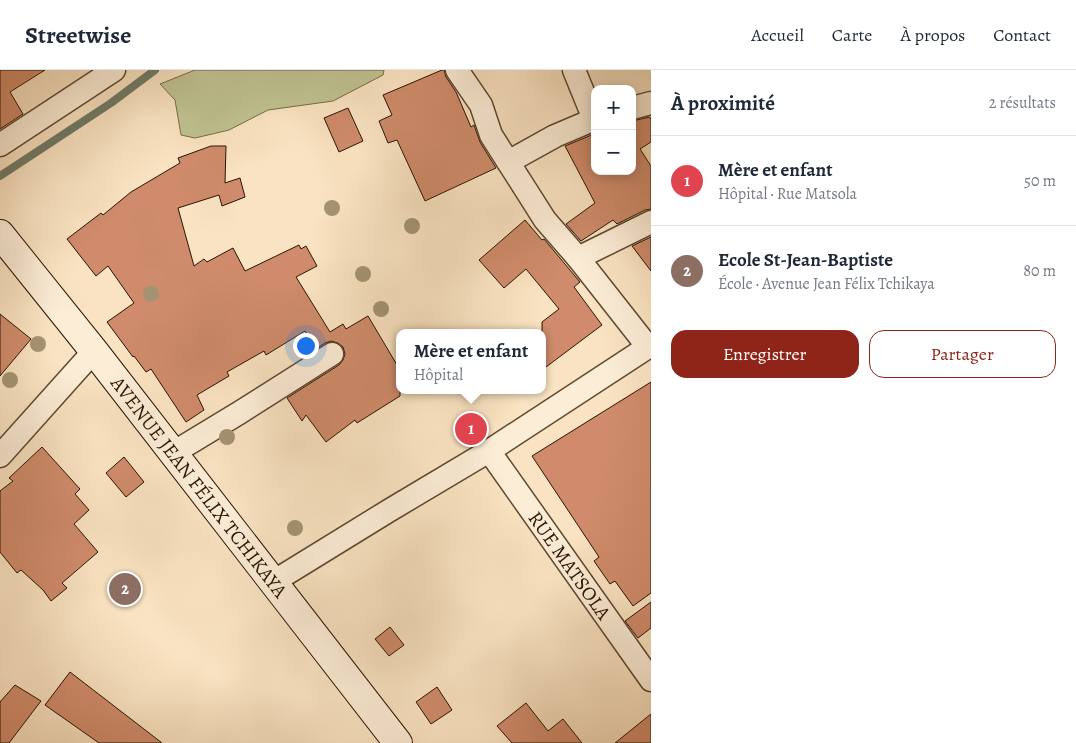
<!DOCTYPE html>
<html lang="fr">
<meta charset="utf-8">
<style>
:root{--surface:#fff;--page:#f6f6f7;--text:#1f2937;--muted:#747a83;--line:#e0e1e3;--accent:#8f2418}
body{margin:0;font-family:Alegreya,serif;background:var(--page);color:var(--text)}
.controls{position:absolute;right:15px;top:15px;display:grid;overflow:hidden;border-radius:10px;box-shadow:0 2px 12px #0003}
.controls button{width:45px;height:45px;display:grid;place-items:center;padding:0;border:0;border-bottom:1px solid var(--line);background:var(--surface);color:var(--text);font:25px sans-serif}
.you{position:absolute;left:305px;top:275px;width:18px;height:18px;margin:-12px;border:4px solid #fff;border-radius:50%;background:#1a73e8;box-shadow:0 0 0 8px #1a73e833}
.badge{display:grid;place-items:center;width:32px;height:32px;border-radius:50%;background:var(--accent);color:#fff;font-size:16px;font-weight:700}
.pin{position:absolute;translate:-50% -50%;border:2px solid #fff;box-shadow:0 1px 5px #0006}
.popup{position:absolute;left:396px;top:259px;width:150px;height:65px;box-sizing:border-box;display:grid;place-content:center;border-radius:10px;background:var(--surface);filter:drop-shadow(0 1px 4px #0005);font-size:16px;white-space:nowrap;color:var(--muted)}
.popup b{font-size:19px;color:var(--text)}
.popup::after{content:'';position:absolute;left:50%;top:100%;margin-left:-10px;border:10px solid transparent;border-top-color:var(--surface)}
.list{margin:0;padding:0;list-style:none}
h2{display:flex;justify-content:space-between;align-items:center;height:65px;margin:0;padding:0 20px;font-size:21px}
h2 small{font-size:16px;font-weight:400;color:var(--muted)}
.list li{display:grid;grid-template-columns:32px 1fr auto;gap:15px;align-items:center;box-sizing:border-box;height:90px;padding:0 20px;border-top:1px solid var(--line)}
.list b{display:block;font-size:19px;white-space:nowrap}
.list p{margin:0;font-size:16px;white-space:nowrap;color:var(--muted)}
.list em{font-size:16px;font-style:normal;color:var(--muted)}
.actions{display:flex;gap:10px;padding:15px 20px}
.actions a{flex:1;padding:11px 0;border:1px solid var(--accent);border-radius:15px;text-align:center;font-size:18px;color:var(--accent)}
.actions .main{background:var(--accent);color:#fff}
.map{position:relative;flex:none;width:651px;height:673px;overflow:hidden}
header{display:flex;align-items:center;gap:30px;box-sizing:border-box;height:70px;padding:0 25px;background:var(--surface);border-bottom:1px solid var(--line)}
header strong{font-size:24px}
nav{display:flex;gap:28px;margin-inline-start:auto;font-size:18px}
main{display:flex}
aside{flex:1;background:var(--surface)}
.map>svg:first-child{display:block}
.green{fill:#c0c392;stroke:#756c49}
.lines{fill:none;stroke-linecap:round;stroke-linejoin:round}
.stream{stroke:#707b68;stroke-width:8}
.building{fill:#cf8b6b;stroke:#2a1400}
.minor-casing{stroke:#5e4830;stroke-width:25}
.secondary-casing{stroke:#2a1400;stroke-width:30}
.minor{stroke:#fcedd7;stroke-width:22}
.secondary{stroke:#fcedd7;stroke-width:28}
.tree{fill:#a49373}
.labels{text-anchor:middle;stroke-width:5;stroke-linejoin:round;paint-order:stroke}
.street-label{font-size:20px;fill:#2a1400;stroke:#fcedd7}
</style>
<header>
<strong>Streetwise</strong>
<nav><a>Accueil</a><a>Carte</a><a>À propos</a><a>Contact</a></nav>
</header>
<main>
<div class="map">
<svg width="651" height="673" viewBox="0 0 651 673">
<rect width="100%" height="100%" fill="#fae3c2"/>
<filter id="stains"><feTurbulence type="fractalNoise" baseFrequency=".004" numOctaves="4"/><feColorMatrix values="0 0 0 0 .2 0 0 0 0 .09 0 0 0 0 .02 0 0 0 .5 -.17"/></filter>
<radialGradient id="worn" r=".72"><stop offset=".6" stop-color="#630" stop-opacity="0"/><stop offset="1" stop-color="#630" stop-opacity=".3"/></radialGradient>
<!-- green -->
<path class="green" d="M195,0H384L383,5L333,31L268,40L229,60L195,68L181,65L175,30L160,14Z"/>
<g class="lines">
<!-- stream -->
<path class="stream" d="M0,106L111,33L155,0"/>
</g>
<!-- building -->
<g class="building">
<path d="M0,0H45L10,22L23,44L0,59Z"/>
<path d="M442,0H444L446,7L456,22L471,57L474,55L480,72L496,98L425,131L397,70L388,73L379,51L392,45L383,25Z"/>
<path d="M348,38L363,71L339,82L324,48Z"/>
<path d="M650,47L651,50V72L640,79L651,96V139L645,140L617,154L613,150L581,171L566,154L595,133L565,76L594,64L595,101H632V51Z"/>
<path d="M211,76H226L225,113L240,108L245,127L222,136L219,125L178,138L194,196L204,189L207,192L233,178L245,201L299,175L301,179L306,176L317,196L296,207L330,262L343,254L346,259L368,246L400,300V326L357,353L355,350L326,372L306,345L302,351L287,328L339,295L343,290L345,284L343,277L338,273L331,271L325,273L316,279L305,261L266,285L264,281L227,302L229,306L197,325L204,340L186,352L151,299L146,302L134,286L133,287L107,252L134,233L108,196L96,206L67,169L101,143L103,145L131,122L180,93L178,88Z"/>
<path d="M525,150L542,170L544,169L580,212L574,217L602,255L542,300V252L559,239L526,199L504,218L479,190Z"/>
<path d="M651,167V201L632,176Z"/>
<path d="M0,244L31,269L0,306Z"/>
<path d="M651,312V523L633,536L615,511L610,514L594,491L599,487L532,386Z"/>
<path d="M42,377L80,419L75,424L89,440L74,454L98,482L62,513L67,518L51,531L43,520L21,500L17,503L0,482V421L13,411L9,408Z"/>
<path d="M124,387L144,412L126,427L106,403Z"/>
<path d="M651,532V558L638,568L625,551Z"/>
<path d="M390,557L404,575L389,586L375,569Z"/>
<path d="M70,602L162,673H99L45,635Z"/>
<path d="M15,615L41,631L9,673H0V632Z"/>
<path d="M437,617L452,640L431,654L416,632Z"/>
<path d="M526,633L548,661L563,649L582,673H512L497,656Z"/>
<path d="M651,644V673H615Z"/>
</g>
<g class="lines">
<!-- minor casing -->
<g class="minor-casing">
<g id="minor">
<path d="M457,0L481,35L491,65L545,150L578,188L648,277"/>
<path d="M574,0L594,49"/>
<path d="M632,38L651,33"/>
<path d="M0,75L114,0"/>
<path d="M508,92L555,66L595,49"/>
<path d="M578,188L651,152"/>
<path id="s1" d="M489,381L651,610"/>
<path d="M173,383L239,343L332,284"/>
<path d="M0,386L94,281"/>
<path d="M273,512L390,440L489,381L651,275"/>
</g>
</g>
<!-- secondary casing -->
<g class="secondary-casing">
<g id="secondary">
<path id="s2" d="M0,164L94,281L398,673"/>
</g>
</g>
<!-- minor -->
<use href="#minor" class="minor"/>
<!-- secondary -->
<use href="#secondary" class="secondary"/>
</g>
<!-- trees -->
<g class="tree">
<circle cx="332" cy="138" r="8"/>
<circle cx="412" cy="156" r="8"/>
<circle cx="363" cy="204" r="8"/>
<circle cx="151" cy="224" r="8"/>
<circle cx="381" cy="239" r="8"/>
<circle cx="38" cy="274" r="8"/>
<circle cx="10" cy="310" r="8"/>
<circle cx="227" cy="367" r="8"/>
<circle cx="295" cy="458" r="8"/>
</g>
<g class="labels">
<!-- street labels -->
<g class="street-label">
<text dy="7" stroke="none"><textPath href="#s2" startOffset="322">AVENUE JEAN FÉLIX TCHIKAYA</textPath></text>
<text dy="7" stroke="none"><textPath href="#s1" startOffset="140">RUE MATSOLA</textPath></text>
</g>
</g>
<rect width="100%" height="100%" filter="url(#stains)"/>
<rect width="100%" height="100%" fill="url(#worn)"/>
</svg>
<div class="controls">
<button>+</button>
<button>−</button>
</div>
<div class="you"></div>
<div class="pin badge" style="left:471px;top:359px;background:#e0444e">1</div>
<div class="popup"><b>Mère et enfant</b>Hôpital</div>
<div class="pin badge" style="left:125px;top:519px;background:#8d6e63">2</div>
</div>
<aside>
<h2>À proximité<small>2 résultats</small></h2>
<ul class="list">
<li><span class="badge" style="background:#e0444e">1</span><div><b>Mère et enfant</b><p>Hôpital · Rue Matsola</p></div><em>50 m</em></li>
<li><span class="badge" style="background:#8d6e63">2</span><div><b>Ecole St-Jean-Baptiste</b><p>École · Avenue Jean Félix Tchikaya</p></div><em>80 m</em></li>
</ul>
<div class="actions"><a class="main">Enregistrer</a><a>Partager</a></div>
</aside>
</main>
